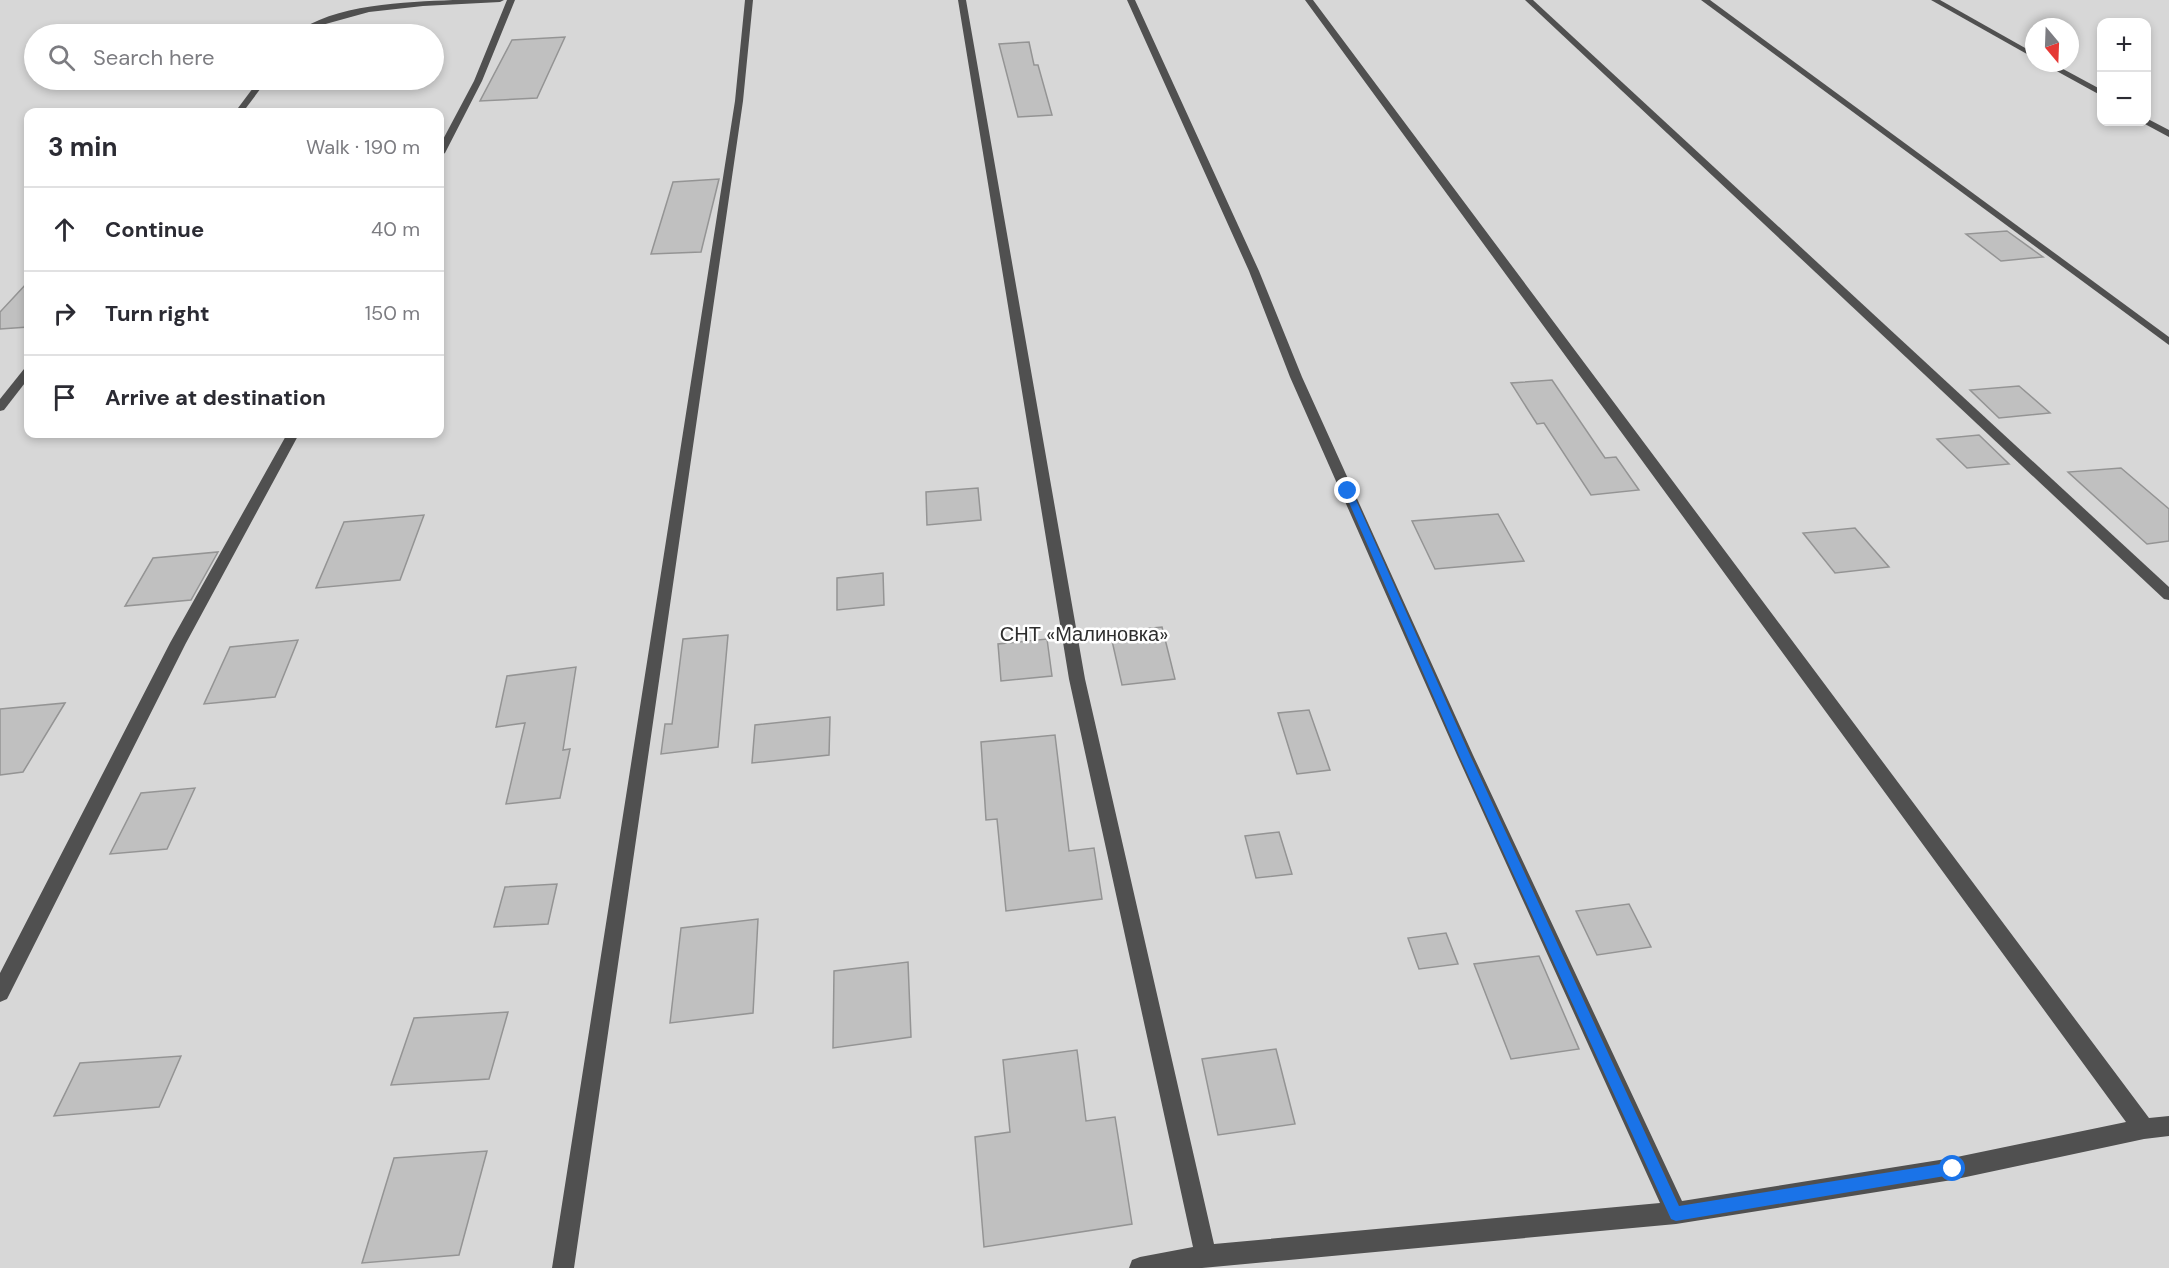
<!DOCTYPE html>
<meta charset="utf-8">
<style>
:root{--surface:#fff;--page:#f7f7f7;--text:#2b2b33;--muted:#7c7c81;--line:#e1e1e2}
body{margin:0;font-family:"DM Sans",sans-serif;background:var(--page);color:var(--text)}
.controls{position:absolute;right:18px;top:18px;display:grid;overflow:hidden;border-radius:12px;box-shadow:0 3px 9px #0003}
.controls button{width:54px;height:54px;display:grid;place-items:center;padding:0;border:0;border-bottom:2px solid var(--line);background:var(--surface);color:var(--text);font:30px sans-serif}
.compass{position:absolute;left:2025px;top:18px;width:54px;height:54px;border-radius:50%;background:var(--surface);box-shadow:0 3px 9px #0003;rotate:161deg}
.stop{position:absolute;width:18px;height:18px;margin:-14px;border:4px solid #1a73e8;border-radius:50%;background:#fff}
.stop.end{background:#1a73e8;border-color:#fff;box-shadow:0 2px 6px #0008}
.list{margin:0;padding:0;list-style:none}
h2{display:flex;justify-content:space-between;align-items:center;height:78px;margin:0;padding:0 24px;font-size:26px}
h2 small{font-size:20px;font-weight:400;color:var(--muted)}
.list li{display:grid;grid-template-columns:39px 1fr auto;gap:18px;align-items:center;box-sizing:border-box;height:84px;padding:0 24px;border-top:2px solid var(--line)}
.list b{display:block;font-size:22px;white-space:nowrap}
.list em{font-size:20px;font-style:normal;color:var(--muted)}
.icon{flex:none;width:33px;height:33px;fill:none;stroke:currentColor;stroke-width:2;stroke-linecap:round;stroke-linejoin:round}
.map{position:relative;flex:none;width:2169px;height:1268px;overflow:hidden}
.search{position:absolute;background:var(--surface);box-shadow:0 3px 9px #0003;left:24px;top:24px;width:420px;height:66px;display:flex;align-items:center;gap:15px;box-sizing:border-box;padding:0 21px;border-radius:33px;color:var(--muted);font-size:22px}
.panel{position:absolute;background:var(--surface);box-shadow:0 3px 9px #0003;left:24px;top:108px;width:420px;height:330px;border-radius:12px}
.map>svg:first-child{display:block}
.green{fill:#d7d7d7;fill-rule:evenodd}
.building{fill:#c0c0c0;stroke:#949494;stroke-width:1.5}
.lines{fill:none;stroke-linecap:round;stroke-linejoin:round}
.minor{fill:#505050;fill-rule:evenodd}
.route{fill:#1a73e8}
.labels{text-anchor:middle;stroke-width:5;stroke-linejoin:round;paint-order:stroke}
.park-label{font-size:20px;fill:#2e2e2e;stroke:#fff}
</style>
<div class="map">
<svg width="2169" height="1268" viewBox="0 0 2169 1268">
<rect width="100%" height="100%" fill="#fff"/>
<!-- green -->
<path class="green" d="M0,0H2169V1268H0ZM2102,22H2146V122H2102ZM2034,27H2070V63H2034ZM34,34H434V80H34ZM28,112H440V434H28Z"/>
<!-- building -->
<g class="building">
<path d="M565,37L537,98L480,101L512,40Z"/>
<path d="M1029,42L1034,65H1038L1052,115L1018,117L999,44Z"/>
<path d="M719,179L701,252L651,254L673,182Z"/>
<path d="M2007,231L2043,257L2001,261L1966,234Z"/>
<path d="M28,282V327L0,329V312Z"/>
<path d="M1552,380L1605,458L1616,457L1639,490L1591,495L1544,423L1537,424L1511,383Z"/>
<path d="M2019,386L2050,413L1999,418L1970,390Z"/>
<path d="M1979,435L2009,464L1967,468L1937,439Z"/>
<path d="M2121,468L2169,509V541L2147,544L2068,472Z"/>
<path d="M978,488L981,520L927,525L926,492Z"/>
<path d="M1498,514L1524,561L1435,569L1412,521Z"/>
<path d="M424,515L400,580L316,588L344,522Z"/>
<path d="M1855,528L1889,567L1835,573L1803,533Z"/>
<path d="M218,552L191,600L125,606L153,558Z"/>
<path d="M883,573L884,605L837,610V578Z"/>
<path d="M1162,627L1175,679L1122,685L1110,632Z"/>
<path d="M728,635L718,747L661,754L665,724H672L683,639Z"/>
<path d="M1047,639L1052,676L1001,681L998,644Z"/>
<path d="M298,640L275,697L204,704L230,647Z"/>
<path d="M576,667L563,750L570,749L560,798L506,804L525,723L496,727L507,676Z"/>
<path d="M65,703L23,772L0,775V709Z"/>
<path d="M1309,710L1330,770L1297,774L1278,713Z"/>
<path d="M830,717L829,755L752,763L755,725Z"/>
<path d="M1055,735L1069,851L1094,848L1102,899L1006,911L997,819L986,820L981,742Z"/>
<path d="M195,788L167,849L110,854L141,793Z"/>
<path d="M1279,832L1292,874L1256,878L1245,836Z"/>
<path d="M557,884L548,924L494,927L505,887Z"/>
<path d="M1629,904L1651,947L1597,955L1576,911Z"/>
<path d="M758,919L753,1013L670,1023L681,928Z"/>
<path d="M1446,933L1458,964L1419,969L1408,938Z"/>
<path d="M1539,956L1579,1049L1511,1059L1474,964Z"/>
<path d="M908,962L911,1037L833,1048L834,971Z"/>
<path d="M508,1012L489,1079L391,1085L414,1018Z"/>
<path d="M1276,1049L1295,1124L1218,1135L1202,1059Z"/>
<path d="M1077,1050L1086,1121L1115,1117L1132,1224L984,1247L975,1137L1010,1132L1003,1060Z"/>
<path d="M181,1056L159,1107L54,1116L80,1063Z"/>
<path d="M487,1151L459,1255L362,1263L394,1158Z"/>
</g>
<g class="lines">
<!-- minor -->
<g class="minor">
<path d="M453,0H504L500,2L423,6L369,12L322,25L304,34H295C332,4 407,2 453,0Z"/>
<path d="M507,0H515L482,81L445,153L440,156V145L474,81Z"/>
<path d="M745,0H753L743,101L574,1268H552L735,101Z"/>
<path d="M958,0H966L1085,679L1214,1244L1660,1203L1457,755L1290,377L1249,271L1127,0H1135L1259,271L1302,377L1473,755L1682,1201L1952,1158L2126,1122L1305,0H1313L2149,1118L2169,1116V1136L2144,1139L1952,1180L1676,1224L1202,1268H1129L1132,1260L1140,1257L1193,1247L1069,679Z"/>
<path d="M1525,0H1533L2169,587V600L2164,599Z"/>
<path d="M1701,0H1710L2169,337V345Z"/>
<path d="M1931,0H1940L2034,53V58Z"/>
<path d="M2042,63H2052L2102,90V96Z"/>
<path d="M259,80H267L243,112H235Z"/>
<path d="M2146,118L2169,130V137L2143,123L2146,122Z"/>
<path d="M24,369H28V379L4,410L0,411V399Z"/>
<path d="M287,434H299L186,643L7,999L0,1002V973L170,643Z"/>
</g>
</g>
<!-- route -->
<path class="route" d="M1348,488L1352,491L1470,755L1679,1206L1953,1162L1957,1164L1959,1169L1957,1174L1676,1221L1671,1219L1459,755L1344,491Z"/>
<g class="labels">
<!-- park labels -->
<g class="park-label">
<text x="1084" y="641">СНТ «Малиновка»</text>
</g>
</g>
</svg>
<div class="controls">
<button>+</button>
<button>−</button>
</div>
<svg class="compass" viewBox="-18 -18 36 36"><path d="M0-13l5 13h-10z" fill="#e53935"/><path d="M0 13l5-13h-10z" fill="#7c7c81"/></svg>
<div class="stop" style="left:1953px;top:1169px"></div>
<div class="stop end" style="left:1348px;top:491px"></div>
<div class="search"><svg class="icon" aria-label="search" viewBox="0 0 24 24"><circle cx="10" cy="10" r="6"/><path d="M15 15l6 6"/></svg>Search here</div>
<section class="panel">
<h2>3 min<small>Walk · 190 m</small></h2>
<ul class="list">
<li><svg class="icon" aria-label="ahead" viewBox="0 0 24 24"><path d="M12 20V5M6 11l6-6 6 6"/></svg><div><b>Continue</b></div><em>40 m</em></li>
<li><svg class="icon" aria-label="right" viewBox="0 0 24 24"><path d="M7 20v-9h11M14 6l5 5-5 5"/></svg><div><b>Turn right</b></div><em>150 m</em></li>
<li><svg class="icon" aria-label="arrive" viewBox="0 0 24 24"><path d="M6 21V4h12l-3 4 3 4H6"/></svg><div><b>Arrive at destination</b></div></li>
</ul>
</section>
</div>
